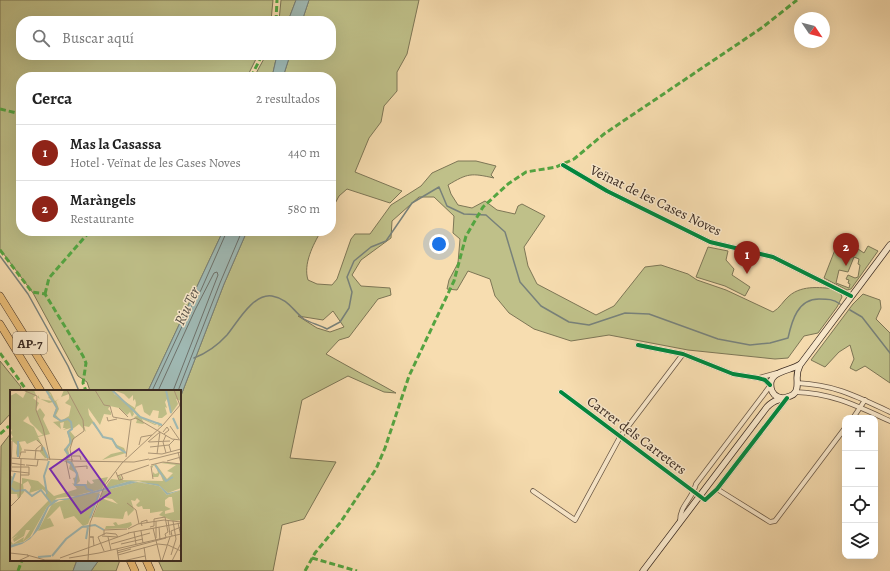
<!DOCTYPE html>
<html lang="es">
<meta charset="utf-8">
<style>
:root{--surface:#fff;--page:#f6f6f6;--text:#222;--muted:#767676;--line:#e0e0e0;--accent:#8f2418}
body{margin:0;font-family:Alegreya,serif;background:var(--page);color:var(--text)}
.controls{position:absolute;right:12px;bottom:12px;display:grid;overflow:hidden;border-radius:8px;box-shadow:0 4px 16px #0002}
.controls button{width:36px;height:36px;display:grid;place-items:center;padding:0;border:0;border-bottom:1px solid var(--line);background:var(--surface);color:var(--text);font:20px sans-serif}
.compass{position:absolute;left:794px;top:12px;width:36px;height:36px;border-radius:50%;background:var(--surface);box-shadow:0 4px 16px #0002;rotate:125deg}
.you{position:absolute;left:439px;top:244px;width:14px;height:14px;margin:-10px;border:3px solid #fff;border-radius:50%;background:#1a73e8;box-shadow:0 0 0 6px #1a73e833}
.badge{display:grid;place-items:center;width:26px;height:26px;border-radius:50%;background:var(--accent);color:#fff;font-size:13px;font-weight:700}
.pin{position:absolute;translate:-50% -33px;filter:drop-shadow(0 1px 2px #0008)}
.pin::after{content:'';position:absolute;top:21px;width:14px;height:12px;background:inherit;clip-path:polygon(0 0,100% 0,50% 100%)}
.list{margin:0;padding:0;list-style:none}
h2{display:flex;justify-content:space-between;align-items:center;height:52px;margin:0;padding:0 16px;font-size:17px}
h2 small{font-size:13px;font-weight:400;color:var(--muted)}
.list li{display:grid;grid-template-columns:26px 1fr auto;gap:12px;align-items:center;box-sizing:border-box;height:56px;padding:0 16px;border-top:1px solid var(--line)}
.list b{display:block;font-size:15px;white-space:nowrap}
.list p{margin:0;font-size:13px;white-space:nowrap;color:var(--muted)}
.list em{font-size:13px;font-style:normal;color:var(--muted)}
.icon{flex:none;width:22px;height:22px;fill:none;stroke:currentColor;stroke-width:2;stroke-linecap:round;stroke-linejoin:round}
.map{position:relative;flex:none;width:890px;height:571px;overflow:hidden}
.search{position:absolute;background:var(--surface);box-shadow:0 4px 16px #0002;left:16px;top:16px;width:320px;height:44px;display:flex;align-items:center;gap:10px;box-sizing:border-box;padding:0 14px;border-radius:16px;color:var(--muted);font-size:15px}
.panel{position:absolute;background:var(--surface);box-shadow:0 4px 16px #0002;left:16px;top:72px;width:320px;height:164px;border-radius:16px}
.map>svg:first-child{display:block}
.green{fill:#bfc089;stroke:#7d7656;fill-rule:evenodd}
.water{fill:#a0bab5;stroke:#78817a}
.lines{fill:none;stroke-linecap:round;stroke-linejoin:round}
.shore{stroke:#6e726c;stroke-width:1}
.stream{stroke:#78817a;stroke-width:1.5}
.minor-casing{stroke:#6a5846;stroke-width:5.5}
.secondary-casing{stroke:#3b2b22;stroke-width:7}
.motorway-casing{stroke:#3b2b22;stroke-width:8}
.minor{stroke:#fae9cc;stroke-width:4}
.secondary{stroke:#fae9cc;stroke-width:5.5}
.motorway{stroke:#ecbe78;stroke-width:7}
.quiet{stroke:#54a441;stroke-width:3;stroke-dasharray:6 3;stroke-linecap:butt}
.cycleway-casing{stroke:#fae9cc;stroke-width:6}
.cycleway{stroke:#00873e;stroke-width:4}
.labels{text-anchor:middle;stroke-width:3;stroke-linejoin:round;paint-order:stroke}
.shield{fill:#fae9cc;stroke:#746455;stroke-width:1}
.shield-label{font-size:13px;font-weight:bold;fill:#3b2b22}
.street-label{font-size:14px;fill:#3b2b22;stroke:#fae9cc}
.water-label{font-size:15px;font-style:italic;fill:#544f47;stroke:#fae9cc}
.inset-river{fill:none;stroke:#a0bab5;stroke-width:2}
.inset-road{fill:none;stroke:#ac9677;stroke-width:1}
.view{fill:#7b2cbf;fill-opacity:0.15;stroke:#7b2cbf;stroke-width:2}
.inset-edge{fill:none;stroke:#3b2b22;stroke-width:2}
</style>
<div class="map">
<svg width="890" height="571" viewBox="0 0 890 571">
<rect width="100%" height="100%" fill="#f7ddb0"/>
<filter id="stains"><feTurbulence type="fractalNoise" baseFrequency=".005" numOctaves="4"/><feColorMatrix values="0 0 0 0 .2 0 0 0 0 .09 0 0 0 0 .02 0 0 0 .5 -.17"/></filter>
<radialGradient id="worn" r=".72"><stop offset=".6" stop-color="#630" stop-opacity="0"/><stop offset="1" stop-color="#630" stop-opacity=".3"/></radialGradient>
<!-- green -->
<g class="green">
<path d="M0,0H273L271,21H21V55H258L247,77H21V231H223L148,391H90L87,382L78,376L33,293L0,249Z"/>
<path d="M281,0H296L288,21H279Z"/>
<path d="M309,0H419L407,54L397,72V91L384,106L381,122L369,138L355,172L402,191L390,203L347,189L339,196L331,211V77H283L290,55H331V21H302Z"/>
<path d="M266,55H277L272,77H254Z"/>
<path d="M458,161H476L496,166L491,175L494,178C471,173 468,173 448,185L451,194L458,205L472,208L485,201L497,210L515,214L518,206L522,204L545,216L524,247L528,266L537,284L596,315L614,306L645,267L661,265L688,274L697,280L726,290L773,312C780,308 783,301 789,296C803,284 822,288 839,289L842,297L837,307L818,333L804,336L788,358L775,359L688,350L609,335L571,341L534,329L509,313L495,296L490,279L468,271L457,290L447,289L449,280L458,263L460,239L453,233L454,216L434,197H419L392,221L391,238L361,260L352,275L361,286L390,288L391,295L378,299L349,337L339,340L326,354L396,393L384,392L348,376L302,400L290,458L336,462L304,519L282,525L273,571H163L158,560H180V398L224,284L247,231H321C313,245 303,264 308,280L317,284L332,285L337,279L351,239L355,234H370L391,205L421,186L432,173ZM333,311L344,327L330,332L317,328L298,316L323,320Z"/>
<path d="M838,242L855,247L864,253L868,246L878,251L851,289L847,290L824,278ZM854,257L859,259L858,264L860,265L858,277L855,278L848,275L846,279L849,280L848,283L850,284L849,288L836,283L839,270L848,272Z"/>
<path d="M708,247L728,251L726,260L734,269L732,275L750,287L745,296L725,286L696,277Z"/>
<path d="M863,294L880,300L881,308L876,319L890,333V383L865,366L856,371L850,368L854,359L850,345L839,352L825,367L811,360L853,304Z"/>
<path d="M0,361L21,387L20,391H11V413L0,425Z"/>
<path d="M11,433V560H77L73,571H0L1,446Z"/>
<path d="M99,560H120L116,571H91Z"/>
</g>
<!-- water -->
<g class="water">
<path d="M296,0H309L302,21H288Z"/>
<path d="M277,55H290L283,77H272Z"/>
<path d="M223,231H247L224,284L180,398V391H148Z"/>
<path d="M77,560H99L91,571H73Z"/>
</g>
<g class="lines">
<!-- shore -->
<g class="shore">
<path d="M152,391L191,307L201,290L227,231"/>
<path d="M158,391L195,310L214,273L217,272L218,275L173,391"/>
<path d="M178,391L220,283L242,231"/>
</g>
<!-- stream -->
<g class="stream">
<path d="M0,256L28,294L68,366L79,391"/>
<path d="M850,310L862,317L890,353"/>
<path d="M194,358C207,353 217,346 227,335C237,323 253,293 272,296C289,299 292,310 304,319C310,323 320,325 327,329L340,322L349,308L352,292L347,277L354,261L371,247L386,241L412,203L439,187L447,206L464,214L486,215L505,232L520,282L541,306L569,322L589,325L625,313L649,314L718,339L750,345L770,343L788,338C792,320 798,299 819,299C828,299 833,299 840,304"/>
</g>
<!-- minor casing -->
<g class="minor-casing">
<g id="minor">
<path d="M563,165L607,191L710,242L773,257L851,296"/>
<path d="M638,345L683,354L733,374L758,378L765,380L770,385"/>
<path d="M759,378L777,373"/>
<path d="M797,383C836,385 856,396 890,412"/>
<path d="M561,392L705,500L717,489L787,398"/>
<path d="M795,392C832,393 857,406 890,421"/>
<path d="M853,418L865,400"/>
<path d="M717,489L770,522L775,521L845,428"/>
<path d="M533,491L575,520L620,437L683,354"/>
<path d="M680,521C680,505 692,500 696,484L770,386"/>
</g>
</g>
<!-- secondary casing -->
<g class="secondary-casing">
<g id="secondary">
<path d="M782,398C776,397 772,394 771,388C767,371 790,371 799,365"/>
<path d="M643,571L767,407C770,404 774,401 778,400C786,396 796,398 797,387C798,378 795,375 800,365L890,245"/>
</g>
</g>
<!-- motorway casing -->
<g class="motorway-casing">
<g id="motorway">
<path d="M0,296L59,391"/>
<path d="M0,324L41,391"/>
<path d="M130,560L135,571"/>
<path d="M146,560L151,571"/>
</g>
</g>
<!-- minor -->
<use href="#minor" class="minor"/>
<!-- secondary -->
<use href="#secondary" class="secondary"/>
<!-- motorway -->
<use href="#motorway" class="motorway"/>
<!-- quiet -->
<g class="quiet">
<path d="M276,21L277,0"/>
<path d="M251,77L262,55"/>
<path d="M0,109L21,114"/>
<path d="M0,250L32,292L45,294L83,356L86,363L83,383L86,391"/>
<path d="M45,294L49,278L90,231"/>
<path d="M0,353L27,391"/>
<path d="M0,434L9,426"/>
<path d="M312,558L357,571"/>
<path d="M18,571L22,560"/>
<path d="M305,571L315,553L340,523L376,469L385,448L409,376L454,281L466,236L483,207L508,184L526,172L556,167L574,159L604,134L763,27L797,0"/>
</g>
<!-- cycleway casing -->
<g class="cycleway-casing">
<g id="cycleway">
<path d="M563,165L607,191L710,242L773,257L851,296"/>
<path d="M638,345L683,354L733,374L758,378L765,380L770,385"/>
<path d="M561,392L705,500L717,489L787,398"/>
</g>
</g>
<!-- cycleway -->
<use href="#cycleway" class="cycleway"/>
</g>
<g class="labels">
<!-- shield labels -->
<rect class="shield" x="13" y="332" width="34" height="22" rx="3"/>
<g class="shield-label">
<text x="30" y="348">AP-7</text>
</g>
<!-- street labels -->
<g class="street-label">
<text transform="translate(656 200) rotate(26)" y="5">Veïnat de les Cases Noves</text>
<text transform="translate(637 435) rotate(37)" y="5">Carrer dels Carreters</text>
</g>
<!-- water labels -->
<g class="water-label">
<text transform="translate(187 306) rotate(-65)" y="5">Riu Ter</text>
</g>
</g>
<!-- overview -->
<g transform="translate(10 390)">
<rect width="171" height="171" fill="#f7ddb0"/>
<path d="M14,0H24L26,5L23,8L29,13L26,19L27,21L30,18L35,25L33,29L40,44L28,47L39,68L28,69L35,68L30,62L32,55L26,50L17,54L15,51L9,52L12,59L10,65L7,62V67L6,63L7,55L0,49L3,47L0,42L2,41L0,36V6L6,3L13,8L16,2ZM18,26L20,32L33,45L28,46L24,37L13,31ZM35,0H38L41,3L45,11L49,9L46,11L49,19L46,25L51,31L59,26L61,16L55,13L59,9V4L51,7L54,0H171V11L166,9L168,14L161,24L157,9L155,12L157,18L155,17L157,24L152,28H148L149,21L143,20L140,26L134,22L132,14L126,17L125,20L132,28L145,34L147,32L150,33L151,35L148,37L149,33L145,35L132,29L134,34L126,33L127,30L124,27L127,26L121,17L124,24L122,27L120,22L117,25L109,18L100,16L98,19L101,22V25L94,24L90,35L78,18L79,25L90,42L93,47L103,49L107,55L114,58L116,63L92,70L101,64L114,61L106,58L102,50L93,47L82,33L79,37L74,36L76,42L69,34L60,41L65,47L58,59L60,68L55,69L57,65L54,59L59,56V48L57,42L61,38L53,40L56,38H53L54,32L50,33L51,39L43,32L50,31L43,27L46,18L43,12L39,13L28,8V5L30,9L42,11L38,7L41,5ZM103,0L114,4L119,9L123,5V11L125,9L126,13L125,18L104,4ZM53,71H62L68,83L70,91L66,95L77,94V90L81,94L84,93L82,90L98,87L92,99L68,105L90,102L78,134L73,136L64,126L54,129L50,116L37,129L40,128L44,136L28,141L42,114L66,106L47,108L37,117L20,147L13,152L0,155V150L3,154L14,147L13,151L20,140H16L14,146L4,152L3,149L8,145L1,149L39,110L35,105L37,103L32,99L19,103L21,97L18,91L13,94L14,102L8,109L7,104H0V85L3,87L2,90L12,94V88L28,91L44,106L67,99L62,93L65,94L63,88L67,87L66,83L59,79L60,74ZM154,72L171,74V98L158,103L150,96L128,91L116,92L94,99L101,89L110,90L108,86L110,85L112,90L153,91L150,83L148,87H143V82L145,84L148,83L146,75L143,76V78L141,76L146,74L157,89L163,83L157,81L166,75L151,73ZM127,92L149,96L157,105L171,100V130L163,131L149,125L153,121L140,123V119H133L132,116L128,117L126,115L130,111L127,108L125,111L121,110L124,120L118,126L117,121L115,122L113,129L83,127L91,108L108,114L102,109L90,107L93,101ZM159,107H162L164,122L155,124V121L161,119L155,116V110ZM106,132L108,135L121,132L122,135L118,138L95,139L96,136H105L103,133Z" fill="#bfc089" fill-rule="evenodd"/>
<path d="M120,91L148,94L158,103L171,100L157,105L149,96L128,92L56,110H49L39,117L29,139L20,149L12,154L0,158V155L14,152L22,146L37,117L44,110L59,108Z" fill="#a0bab5"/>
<path class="inset-river" d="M36,0L47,18L44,26L51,31L58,29L61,32L62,39L58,42L61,52L55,60L58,64L57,69M102,0L130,27L152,35M156,0L161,23M163,28L168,39M83,32L93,47L102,49L107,57L116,63M33,57L38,68M8,67V51M57,71L61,73L67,84L65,95H75L77,99L83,101M145,75L156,91L163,87M0,97L5,101L15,100L22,106L31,100L41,113M0,97L5,83M37,104L34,86L39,71M80,128L89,104M76,149L78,137M42,166L56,149L72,137L85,135L94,140M28,167L41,166"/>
<path class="inset-road" d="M13,0L27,6L26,20L33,38L40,70M57,0L73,30L74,41L63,49L60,59L62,70M85,0L94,15L100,16L103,27L120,30L126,28L162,49L171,50M164,0L171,18M109,18L118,27M97,27L98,31L107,29M160,36L169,49M153,42L157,37L159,40L154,44M156,45L153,52L156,63M27,50L32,55V61M2,51L1,81L19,83M138,52L150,42M139,52L160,51M129,55L131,47L142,45M140,57L159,55M14,60L31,61M161,62L159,55L165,49M138,63L152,64L171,59M147,64L150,42M61,66H70L71,70M116,67L121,30M0,68L38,70M9,69L11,62H16M25,69L26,59L31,55M37,69L63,70M56,70L60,89M139,70L171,62M61,71L124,72L139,69M157,71L171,67M0,73L15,75M16,75L27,76L28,70M141,75L153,72L171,74L168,62M141,76L143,89M2,77H19V85H10M65,77L77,76V79M106,82L109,90L113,89L111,84M107,86L139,75M117,113L126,120L129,134M0,117L10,107L11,69M158,130L160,145M146,131V148M168,133L171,146M132,136L131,132L137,130V133M140,137L144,136V129L155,127L158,142L155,144L156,147M149,137L150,150M143,138L151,171M118,139L128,134L154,130L171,132M131,141L133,153M124,142L126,154M118,143L171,133M94,145V140L117,139M92,146L107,147M162,146L161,141L171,137M88,147L96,143L106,144L108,147M88,147L94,161M98,147L101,160M101,154L140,143M111,154L133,149M158,155L171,161M84,156L83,147H80H84M134,157L136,171M106,159L171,144M107,159L109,171M107,161L156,148M0,163L18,165M89,163L106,159M107,163L121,159M17,165L35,170H50M108,165L148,154L157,155M161,165L166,149L163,131M50,168L119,143M59,168L89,163M8,171L19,166M78,171L80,133L95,95L112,73L153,35L171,14M113,171L135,166M152,171L160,147M162,171L171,153"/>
<path class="view" d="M69,59L100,103L71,123L40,79Z"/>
<rect width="171" height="171" class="inset-edge"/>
</g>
<rect width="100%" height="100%" filter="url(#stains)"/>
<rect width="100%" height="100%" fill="url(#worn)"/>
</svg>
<div class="controls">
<button>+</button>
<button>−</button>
<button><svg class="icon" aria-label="locate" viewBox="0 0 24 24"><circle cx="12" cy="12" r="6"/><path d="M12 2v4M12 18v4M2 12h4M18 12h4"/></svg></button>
<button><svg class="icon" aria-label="layers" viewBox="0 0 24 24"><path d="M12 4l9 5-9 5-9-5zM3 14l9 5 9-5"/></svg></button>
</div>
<svg class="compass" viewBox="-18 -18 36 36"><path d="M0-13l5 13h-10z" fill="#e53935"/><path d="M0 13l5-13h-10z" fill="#767676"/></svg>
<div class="you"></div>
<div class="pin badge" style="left:747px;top:274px">1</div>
<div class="pin badge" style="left:846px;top:266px">2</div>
<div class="search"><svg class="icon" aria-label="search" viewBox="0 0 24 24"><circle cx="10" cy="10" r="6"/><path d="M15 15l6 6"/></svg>Buscar aquí</div>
<section class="panel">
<h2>Cerca<small>2 resultados</small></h2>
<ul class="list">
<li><span class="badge">1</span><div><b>Mas la Casassa</b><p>Hotel · Veïnat de les Cases Noves</p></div><em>440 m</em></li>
<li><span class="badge">2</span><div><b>Maràngels</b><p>Restaurante</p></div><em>580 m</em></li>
</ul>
</section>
</div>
